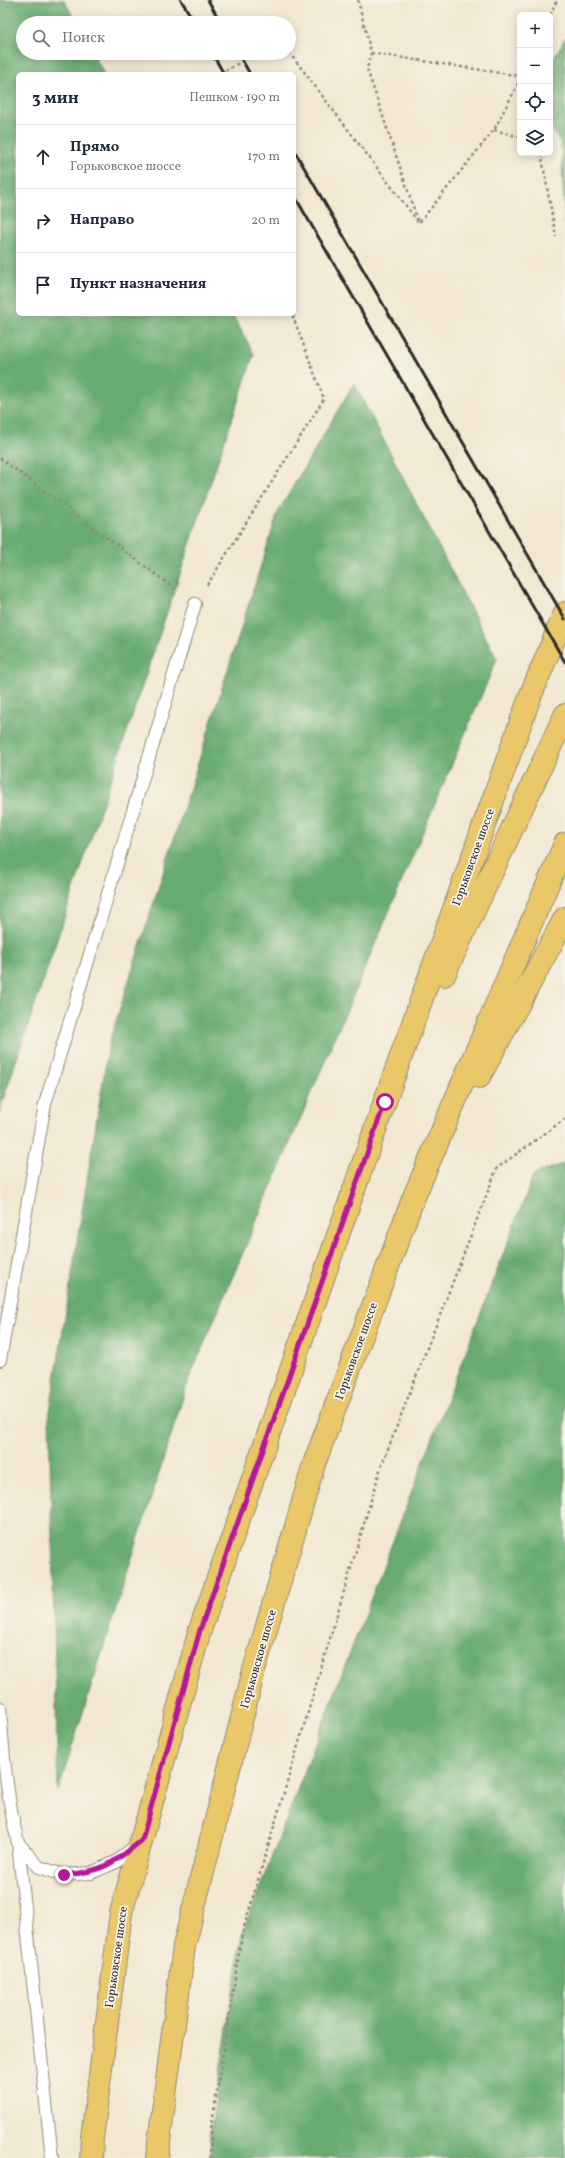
<!DOCTYPE html>
<html lang="ru">
<meta charset="utf-8">
<style>
:root{--surface:#fff;--page:#f6f6f7;--text:#1f2937;--muted:#747a83;--line:#e0e1e3}
body{margin:0;font-family:Vollkorn,serif;background:var(--page);color:var(--text)}
.controls{position:absolute;right:12px;top:12px;display:grid;overflow:hidden;border-radius:6px;box-shadow:0 2px 10px #0003}
.controls button{width:36px;height:36px;display:grid;place-items:center;padding:0;border:0;border-bottom:1px solid var(--line);background:var(--surface);color:var(--text);font:20px sans-serif}
.stop{position:absolute;width:12px;height:12px;margin:-9px;border:3px solid #b5179e;border-radius:50%;background:#fff}
.stop.end{background:#b5179e;border-color:#fff;box-shadow:0 1px 4px #0008}
.list{margin:0;padding:0;list-style:none}
h2{display:flex;justify-content:space-between;align-items:center;height:52px;margin:0;padding:0 16px;font-size:17px}
h2 small{font-size:13px;font-weight:400;color:var(--muted)}
.list li{display:grid;grid-template-columns:26px 1fr auto;gap:12px;align-items:center;box-sizing:border-box;height:64px;padding:0 16px;border-top:1px solid var(--line)}
.list b{display:block;font-size:15px;white-space:nowrap}
.list p{margin:0;font-size:13px;white-space:nowrap;color:var(--muted)}
.list em{font-size:13px;font-style:normal;color:var(--muted)}
.icon{flex:none;width:22px;height:22px;fill:none;stroke:currentColor;stroke-width:2;stroke-linecap:round;stroke-linejoin:round}
.map{position:relative;flex:none;width:565px;height:2158px;overflow:hidden}
.search{position:absolute;background:var(--surface);box-shadow:0 2px 10px #0003;left:16px;top:16px;width:280px;height:44px;display:flex;align-items:center;gap:10px;box-sizing:border-box;padding:0 14px;border-radius:22px;color:var(--muted);font-size:15px}
.panel{position:absolute;background:var(--surface);box-shadow:0 2px 10px #0003;left:16px;top:72px;width:280px;height:244px;border-radius:6px}
.map>svg:first-child{display:block}
.forest{fill:#68ab6f;stroke:#4a6b4d}
.lines{fill:none;stroke-linecap:round;stroke-linejoin:round}
.lane-casing{stroke:#8e8a7e;stroke-width:14}
.primary-casing{stroke:#8e8a7e;stroke-width:24}
.path{stroke:#8e8a7e;stroke-width:2.5;stroke-dasharray:3 3;stroke-linecap:butt}
.lane{stroke:#fff;stroke-width:12}
.primary{stroke:#eac769;stroke-width:22}
.rail{stroke:#2b2b2b;stroke-width:3}
.route{stroke:#b5179e;stroke-width:5}
.labels{text-anchor:middle;stroke-width:3.5;stroke-linejoin:round;paint-order:stroke}
.street-label{font-size:12px;fill:#2b2b2b;stroke:#f7f3e8}
</style>
<div class="map">
<svg width="565" height="2158" viewBox="0 0 565 2158">
<rect width="100%" height="100%" fill="#f7f3e8"/>
<filter id="ink" filterUnits="userSpaceOnUse"><feTurbulence type="fractalNoise" baseFrequency=".025" numOctaves="2"/><feDisplacementMap in="SourceGraphic" scale="8" xChannelSelector="R" yChannelSelector="G"/><feConvolveMatrix kernelMatrix="1 2 1 2 8 2 1 2 1" color-interpolation-filters="sRGB"/></filter>
<filter id="wash" filterUnits="userSpaceOnUse"><feTurbulence type="fractalNoise" baseFrequency=".012" numOctaves="4" result="noise"/><feDisplacementMap in="SourceGraphic" scale="16" xChannelSelector="R" yChannelSelector="G"/><feGaussianBlur stdDeviation="0.9" result="paint"/><feColorMatrix in="noise" values="0 0 0 0 0 0 0 0 0 0 0 0 0 0 0 0 0 1.4 0 .05"/><feComposite in="paint" operator="in"/></filter>
<g filter="url(#wash)">
<rect width="100%" height="100%" fill="#f2e8d1"/>
<!-- forest -->
<g class="forest">
<path d="M0,0H64L77,23H23V53H93L104,74H18V314H232L254,354L1,1106L0,1114Z"/>
<path d="M565,38V223L561,144L550,125V66Z"/>
<path d="M354,383L497,659L189,1379L58,1791L49,1417L109,1043L278,512Z"/>
<path d="M565,1163V2158H210L211,2129L242,1934L534,1174Z"/>
</g>
</g>
<g filter="url(#ink)">
<g class="lines">
<!-- lane casing -->
<g class="lane-casing">
<g id="lane">
<path d="M0,1360L45,1104L195,604"/>
<path d="M0,1708C3,1755 7,1798 18,1843L52,2158"/>
<path d="M18,1843L39,1867L64,1875L91,1873L116,1862L138,1844"/>
</g>
</g>
<!-- primary casing -->
<g class="primary-casing">
<g id="primary">
<path d="M444,975L565,715"/>
<path d="M479,1077L565,918"/>
<path d="M91,2158L92,2138L121,1913L200,1630L385,1101L531,694L565,613"/>
<path d="M157,2158L184,1946L253,1674L314,1464L413,1199L565,844"/>
</g>
</g>
<!-- path -->
<g class="path">
<path d="M358,0L371,53L367,69L418,221"/>
<path d="M550,15L557,0"/>
<path d="M289,52L419,223L494,130L520,80"/>
<path d="M371,53L520,76"/>
<path d="M220,74L256,53"/>
<path d="M494,130L520,137"/>
<path d="M541,153L556,237"/>
<path d="M0,458L178,591"/>
<path d="M207,585L324,399L292,314"/>
<path d="M210,2158L211,2129L242,1934L381,1467L497,1168L565,1119"/>
</g>
<!-- lane -->
<use href="#lane" class="lane"/>
<!-- primary -->
<use href="#primary" class="primary"/>
<!-- rail -->
<g class="rail">
<path d="M181,0L195,23"/>
<path d="M208,0L221,23"/>
<path d="M212,53L224,74"/>
<path d="M238,53L250,74"/>
<path d="M294,150L565,619"/>
<path d="M294,195L565,662"/>
</g>
</g>
</g>
<g class="lines" filter="url(#ink)">
<!-- route -->
<path class="route" d="M64,1875C102,1872 113,1864 142,1840L200,1630L385,1102"/>
</g>
<g class="labels">
<!-- street labels -->
<g class="street-label">
<text transform="translate(473 857) rotate(-70)" y="4">Горьковское шоссе</text>
<text transform="translate(356 1351) rotate(-70)" y="4">Горьковское шоссе</text>
<text transform="translate(258 1659) rotate(-74)" y="4">Горьковское шоссе</text>
<text transform="translate(116 1957) rotate(-82)" y="4">Горьковское шоссе</text>
</g>
</g>
</svg>
<div class="controls">
<button>+</button>
<button>−</button>
<button><svg class="icon" aria-label="locate" viewBox="0 0 24 24"><circle cx="12" cy="12" r="6"/><path d="M12 2v4M12 18v4M2 12h4M18 12h4"/></svg></button>
<button><svg class="icon" aria-label="layers" viewBox="0 0 24 24"><path d="M12 4l9 5-9 5-9-5zM3 14l9 5 9-5"/></svg></button>
</div>
<div class="stop" style="left:385px;top:1102px"></div>
<div class="stop end" style="left:64px;top:1875px"></div>
<div class="search"><svg class="icon" aria-label="search" viewBox="0 0 24 24"><circle cx="10" cy="10" r="6"/><path d="M15 15l6 6"/></svg>Поиск</div>
<section class="panel">
<h2>3 мин<small>Пешком · 190 m</small></h2>
<ul class="list">
<li><svg class="icon" aria-label="ahead" viewBox="0 0 24 24"><path d="M12 20V5M6 11l6-6 6 6"/></svg><div><b>Прямо</b><p>Горьковское шоссе</p></div><em>170 m</em></li>
<li><svg class="icon" aria-label="right" viewBox="0 0 24 24"><path d="M7 20v-9h11M14 6l5 5-5 5"/></svg><div><b>Направо</b></div><em>20 m</em></li>
<li><svg class="icon" aria-label="arrive" viewBox="0 0 24 24"><path d="M6 21V4h12l-3 4 3 4H6"/></svg><div><b>Пункт назначения</b></div></li>
</ul>
</section>
</div>
